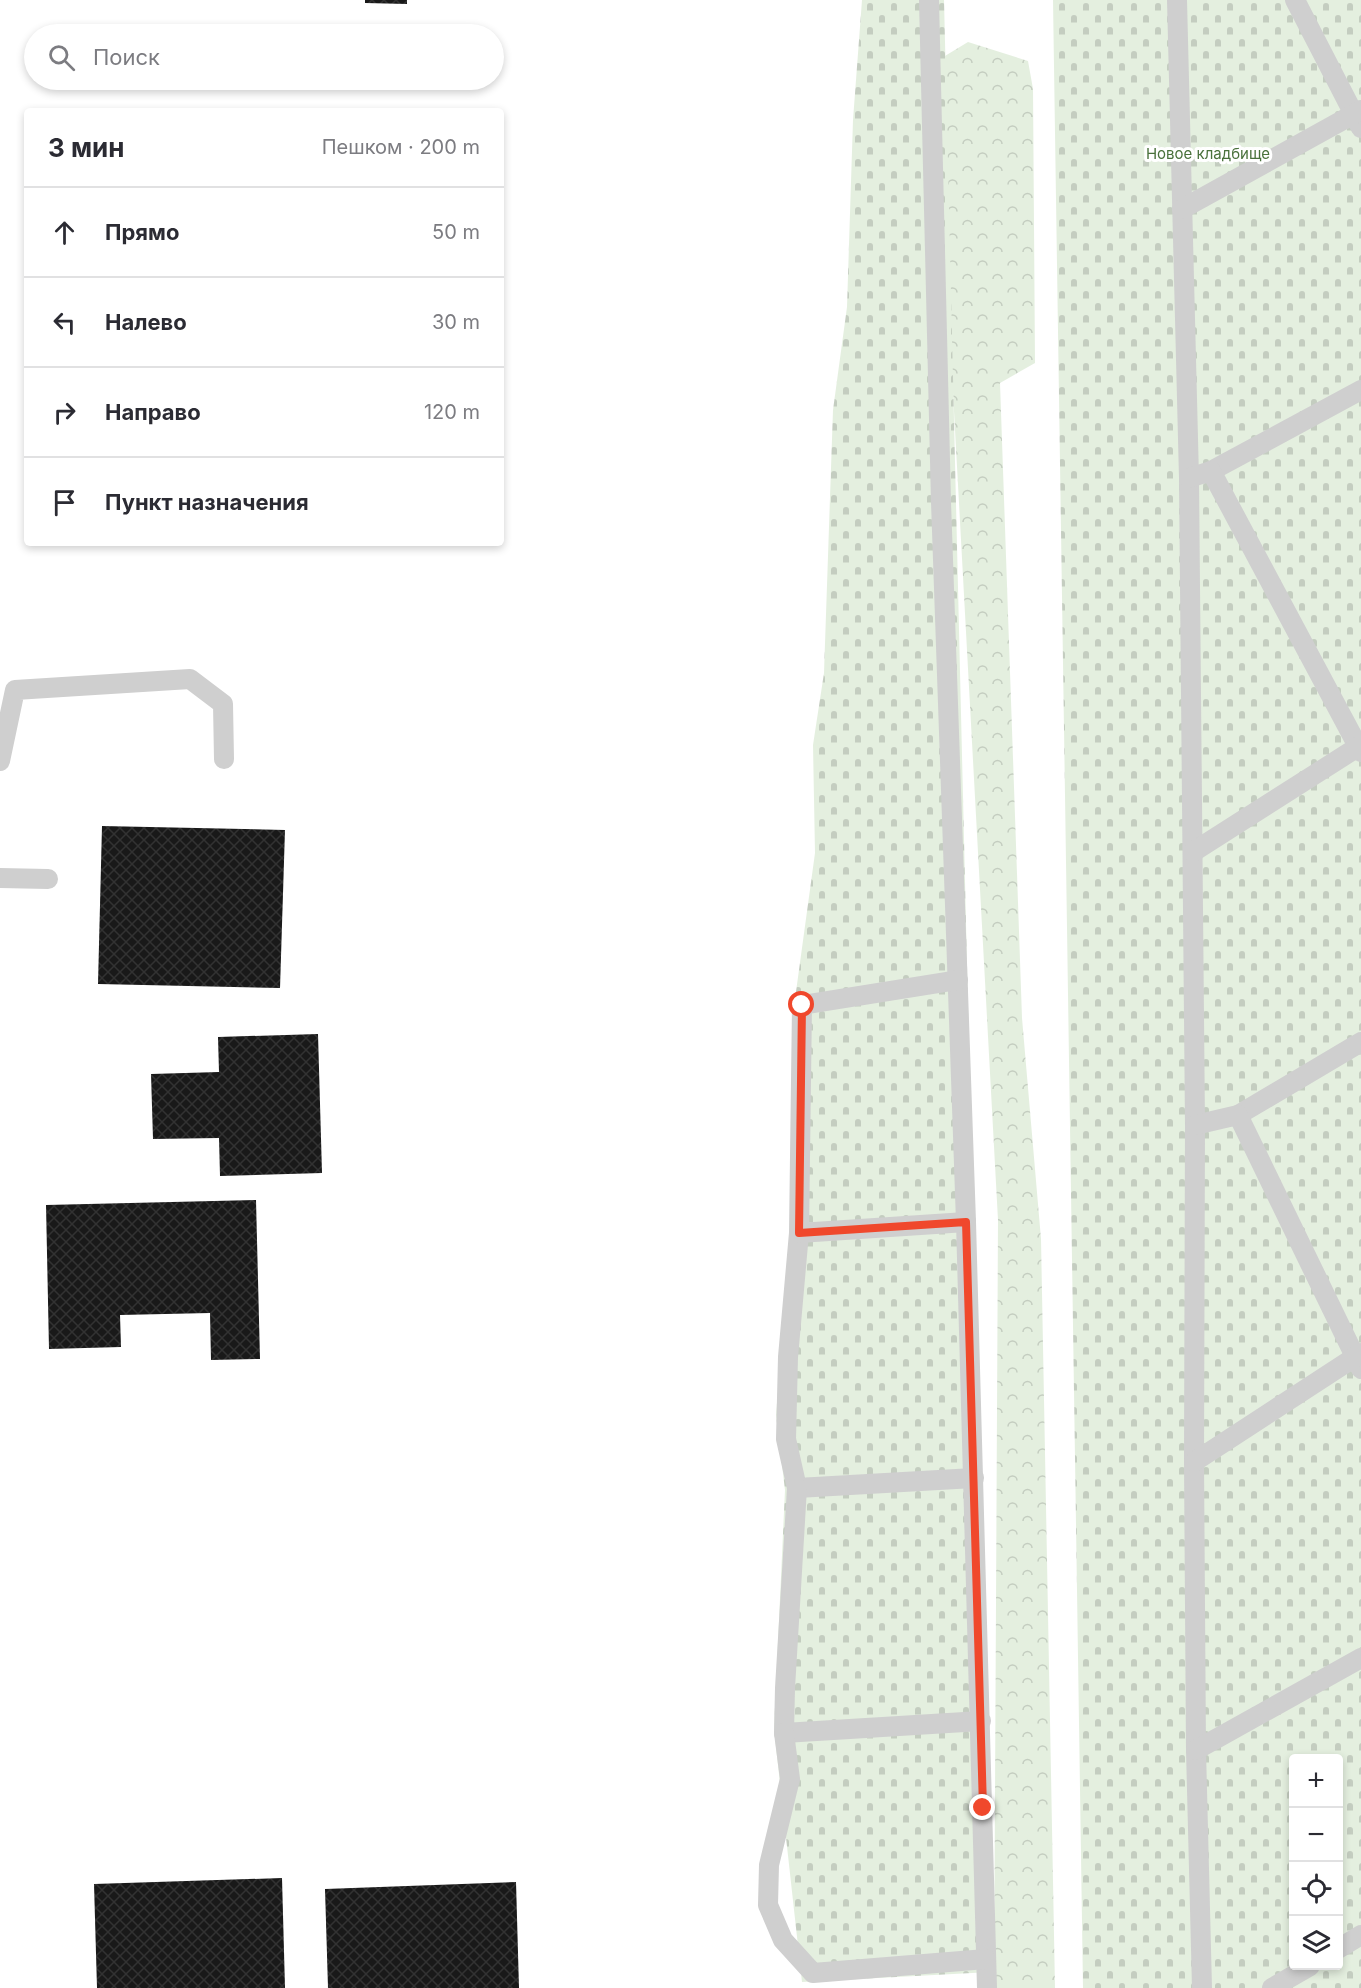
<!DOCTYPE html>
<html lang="ru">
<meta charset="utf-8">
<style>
:root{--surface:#fff;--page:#f2f2f3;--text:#2b2b33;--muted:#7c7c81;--line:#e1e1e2}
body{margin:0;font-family:Inter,sans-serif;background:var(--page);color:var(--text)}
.controls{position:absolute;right:18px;bottom:18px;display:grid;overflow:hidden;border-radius:6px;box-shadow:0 3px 9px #0003}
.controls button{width:54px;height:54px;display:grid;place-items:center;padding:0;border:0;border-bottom:2px solid var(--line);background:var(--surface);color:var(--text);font:30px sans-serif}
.stop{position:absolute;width:18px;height:18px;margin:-14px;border:4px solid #f0482c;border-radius:50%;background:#fff}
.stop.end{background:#f0482c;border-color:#fff;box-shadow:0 2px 6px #0008}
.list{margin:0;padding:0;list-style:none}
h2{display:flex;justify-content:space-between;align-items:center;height:78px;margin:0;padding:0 24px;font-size:26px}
h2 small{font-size:20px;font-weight:400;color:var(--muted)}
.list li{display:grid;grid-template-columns:39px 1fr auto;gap:18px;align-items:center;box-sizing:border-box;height:90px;padding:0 24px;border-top:2px solid var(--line)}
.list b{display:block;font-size:22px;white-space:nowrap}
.list em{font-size:20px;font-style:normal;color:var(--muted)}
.icon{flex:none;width:33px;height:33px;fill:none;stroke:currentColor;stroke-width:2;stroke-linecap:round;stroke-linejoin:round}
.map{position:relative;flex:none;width:1361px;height:1988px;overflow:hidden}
.search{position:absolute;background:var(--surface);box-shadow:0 3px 9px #0003;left:24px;top:24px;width:480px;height:66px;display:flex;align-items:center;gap:15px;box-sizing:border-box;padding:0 21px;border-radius:33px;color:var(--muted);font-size:22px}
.panel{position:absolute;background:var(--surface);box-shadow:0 3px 9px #0003;left:24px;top:108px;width:480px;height:438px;border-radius:6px}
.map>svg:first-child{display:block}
.forest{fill:url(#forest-crowns)}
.cemetery{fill:url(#cemetery-stones);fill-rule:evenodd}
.building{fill:url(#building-cross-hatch)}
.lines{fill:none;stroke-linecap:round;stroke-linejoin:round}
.service{stroke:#cfcfcf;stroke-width:20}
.route{stroke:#f0482c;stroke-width:8}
.labels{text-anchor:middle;stroke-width:6;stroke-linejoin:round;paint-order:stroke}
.park-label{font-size:15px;fill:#49713b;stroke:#fff}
</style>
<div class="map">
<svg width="1361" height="1988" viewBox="0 0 1361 1988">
<defs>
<pattern id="forest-crowns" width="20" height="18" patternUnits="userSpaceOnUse" patternTransform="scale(1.5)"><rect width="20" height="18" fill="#e4efdf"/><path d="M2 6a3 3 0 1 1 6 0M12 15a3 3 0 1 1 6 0" fill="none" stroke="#c4cdc0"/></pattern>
<pattern id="cemetery-stones" width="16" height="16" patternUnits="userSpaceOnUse" patternTransform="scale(1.5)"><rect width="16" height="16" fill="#e4efdf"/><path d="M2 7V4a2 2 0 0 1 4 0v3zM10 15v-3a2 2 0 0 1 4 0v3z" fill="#c4cdc0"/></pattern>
<pattern id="building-cross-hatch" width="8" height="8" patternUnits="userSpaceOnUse" patternTransform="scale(1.5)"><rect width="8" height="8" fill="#191919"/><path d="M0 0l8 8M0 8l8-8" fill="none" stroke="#323232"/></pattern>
</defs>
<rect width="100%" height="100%" fill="#fff"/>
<!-- forest -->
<path class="forest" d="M968,42L1028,61L1033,89L1035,363L1000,383L1022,1018L1041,1239L1055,1988H994L998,1220L935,62Z"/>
<!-- cemetery -->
<g class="cemetery">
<path d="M862,0H944L991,1972L802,1982L774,1729L785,1490L776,1415L791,1230L795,999L815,853L813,745L824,673L833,410L847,307L853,120Z"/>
<path d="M1053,0H1361V1988H1083ZM1294,1758H1338V1966H1294Z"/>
</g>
<!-- building -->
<g class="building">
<path d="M365,0H407V4L365,3Z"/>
<path d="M102,826L285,830L280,988L98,984Z"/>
<path d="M318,1034L322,1173L220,1176L219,1138L153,1139L151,1074L219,1072L218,1037Z"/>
<path d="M256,1200L260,1359L211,1360L210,1313L120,1315L121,1347L49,1349L46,1205Z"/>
<path d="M282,1878L285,1988H97L94,1884Z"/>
<path d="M516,1882L519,1988H328L325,1889Z"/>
</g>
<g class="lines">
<!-- service -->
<g class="service">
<path d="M929,0L941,502L966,1222L987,1988"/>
<path d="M1177,0L1189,478L1195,1125L1194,1462L1196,1750L1202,1988"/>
<path d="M1295,0L1361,128"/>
<path d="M1182,209L1361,110"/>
<path d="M1211,471L1361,390"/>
<path d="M1189,478L1211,471L1361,752"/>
<path d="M0,761L15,690L190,679L223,704L224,759"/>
<path d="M1193,852L1361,745"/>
<path d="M0,878L48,879"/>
<path d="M1238,1115L1361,1042"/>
<path d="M1195,1125L1238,1115L1361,1369"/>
<path d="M966,1222L799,1233L788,1357L786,1439L797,1488L974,1478"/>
<path d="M799,1233L802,1005L958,980"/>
<path d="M1194,1462L1361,1353"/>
<path d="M797,1488L785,1688L784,1733L981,1721"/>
<path d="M784,1733L790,1779L769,1865L768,1905L783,1940L813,1973L986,1959"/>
<path d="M1196,1750L1361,1658"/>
<path d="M1338,1949L1361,1935"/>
<path d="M1272,1988L1310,1966"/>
</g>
</g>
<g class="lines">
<!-- route -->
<path class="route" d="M802,1005L799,1233L966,1222L983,1808"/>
</g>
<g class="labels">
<!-- park labels -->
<g class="park-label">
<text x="1208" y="159">Новое кладбище</text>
</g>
</g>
</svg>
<div class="controls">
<button>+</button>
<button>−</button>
<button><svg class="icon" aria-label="locate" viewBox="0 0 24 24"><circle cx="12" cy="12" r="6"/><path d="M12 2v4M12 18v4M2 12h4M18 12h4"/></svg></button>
<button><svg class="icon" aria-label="layers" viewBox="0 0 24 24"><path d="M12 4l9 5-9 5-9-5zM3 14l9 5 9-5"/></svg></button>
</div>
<div class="stop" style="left:802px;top:1005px"></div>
<div class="stop end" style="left:983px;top:1808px"></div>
<div class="search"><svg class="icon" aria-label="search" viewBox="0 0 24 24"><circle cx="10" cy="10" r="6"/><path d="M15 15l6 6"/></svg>Поиск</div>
<section class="panel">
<h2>3 мин<small>Пешком · 200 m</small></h2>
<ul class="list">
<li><svg class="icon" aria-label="ahead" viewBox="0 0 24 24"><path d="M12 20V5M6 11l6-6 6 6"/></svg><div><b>Прямо</b></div><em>50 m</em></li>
<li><svg class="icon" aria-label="left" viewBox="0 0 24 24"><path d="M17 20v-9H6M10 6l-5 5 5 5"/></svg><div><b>Налево</b></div><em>30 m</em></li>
<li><svg class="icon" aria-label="right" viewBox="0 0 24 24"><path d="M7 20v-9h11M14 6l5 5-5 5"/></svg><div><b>Направо</b></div><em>120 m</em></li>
<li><svg class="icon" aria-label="arrive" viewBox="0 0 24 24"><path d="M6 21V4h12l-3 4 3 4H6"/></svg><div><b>Пункт назначения</b></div></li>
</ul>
</section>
</div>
